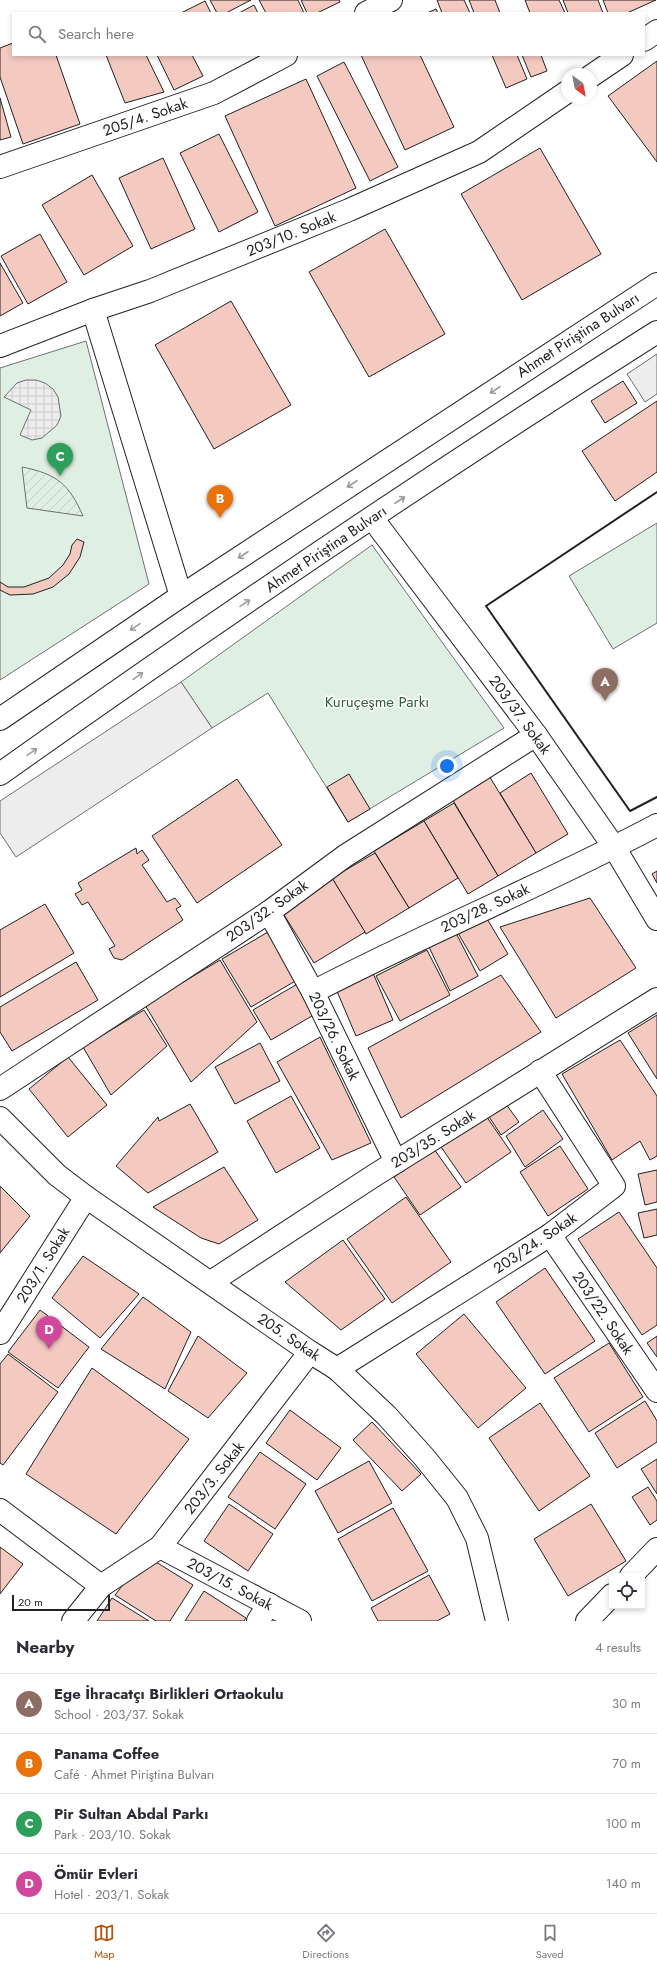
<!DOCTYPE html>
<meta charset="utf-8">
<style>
:root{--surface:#fff;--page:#f2f2f3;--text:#2b2b33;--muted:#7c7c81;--line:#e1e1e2;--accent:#b45309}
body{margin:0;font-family:Jost,sans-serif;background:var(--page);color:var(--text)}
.controls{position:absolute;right:12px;bottom:12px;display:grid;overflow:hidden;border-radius:0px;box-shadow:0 2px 6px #0003}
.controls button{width:36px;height:36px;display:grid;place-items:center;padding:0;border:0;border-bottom:1px solid var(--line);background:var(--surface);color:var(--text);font:20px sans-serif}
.compass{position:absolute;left:561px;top:68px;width:36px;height:36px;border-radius:50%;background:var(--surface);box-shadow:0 2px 6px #0003;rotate:148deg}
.scale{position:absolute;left:12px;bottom:10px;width:98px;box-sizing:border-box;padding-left:4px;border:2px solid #222;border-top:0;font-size:11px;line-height:14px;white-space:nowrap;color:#222;-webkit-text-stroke:3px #fff;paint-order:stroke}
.you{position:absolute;left:447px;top:766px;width:14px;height:14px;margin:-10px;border:3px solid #fff;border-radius:50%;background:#1a73e8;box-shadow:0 0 0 6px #1a73e833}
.badge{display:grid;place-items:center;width:26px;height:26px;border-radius:50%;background:var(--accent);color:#fff;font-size:13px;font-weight:700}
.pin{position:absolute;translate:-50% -33px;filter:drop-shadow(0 1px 2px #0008)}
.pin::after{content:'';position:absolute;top:21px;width:14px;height:12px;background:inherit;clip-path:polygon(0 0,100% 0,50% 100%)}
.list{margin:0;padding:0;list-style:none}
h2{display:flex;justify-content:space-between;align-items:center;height:52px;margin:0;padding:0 16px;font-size:17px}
h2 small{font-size:13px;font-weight:400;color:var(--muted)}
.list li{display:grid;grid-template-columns:26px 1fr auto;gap:12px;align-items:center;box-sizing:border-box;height:60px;padding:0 16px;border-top:1px solid var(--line)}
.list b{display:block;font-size:15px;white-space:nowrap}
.list p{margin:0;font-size:13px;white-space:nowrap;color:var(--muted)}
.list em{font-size:13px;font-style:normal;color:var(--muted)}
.icon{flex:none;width:22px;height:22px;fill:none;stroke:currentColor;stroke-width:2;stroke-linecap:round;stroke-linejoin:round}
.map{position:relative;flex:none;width:657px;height:1621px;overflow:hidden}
.search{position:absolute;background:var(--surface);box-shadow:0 2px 6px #0003;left:12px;right:12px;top:12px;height:44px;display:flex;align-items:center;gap:10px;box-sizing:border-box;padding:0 14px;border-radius:0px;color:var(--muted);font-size:15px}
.sheet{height:292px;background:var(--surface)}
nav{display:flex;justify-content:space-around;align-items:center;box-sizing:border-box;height:56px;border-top:1px solid var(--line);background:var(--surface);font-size:11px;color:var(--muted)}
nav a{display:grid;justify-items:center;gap:2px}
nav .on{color:var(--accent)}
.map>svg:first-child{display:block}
.park{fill:#e0efe3;stroke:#6f6f6f}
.garden{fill:url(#garden-furrows);stroke:#6f6f6f}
.parking{fill:#ededed;stroke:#6f6f6f}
.plaza{fill:url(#plaza-grid);stroke:#6f6f6f}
.building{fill:#f3c9c0;stroke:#222}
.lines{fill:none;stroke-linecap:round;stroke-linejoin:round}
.minor-casing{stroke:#222;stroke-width:24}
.major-casing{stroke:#222;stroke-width:24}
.minor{stroke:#fff;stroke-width:22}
.major{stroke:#fff;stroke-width:22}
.wall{stroke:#222;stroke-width:2}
.oneway{stroke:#9c9c9c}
.labels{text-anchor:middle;stroke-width:3;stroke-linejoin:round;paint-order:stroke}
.street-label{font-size:15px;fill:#222;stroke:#fff}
.park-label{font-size:15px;fill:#2f5e38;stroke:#fff}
</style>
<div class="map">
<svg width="657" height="1621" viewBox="0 0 657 1621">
<defs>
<pattern id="garden-furrows" width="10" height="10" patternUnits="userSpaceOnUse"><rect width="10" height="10" fill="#e0efe3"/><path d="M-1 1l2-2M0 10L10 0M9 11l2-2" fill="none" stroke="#c0cdc2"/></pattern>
<pattern id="plaza-grid" width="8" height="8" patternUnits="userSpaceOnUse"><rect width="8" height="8" fill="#ededed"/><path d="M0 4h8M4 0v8" fill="none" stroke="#cbcbcb"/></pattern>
</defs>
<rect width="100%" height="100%" fill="#fff"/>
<!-- park -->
<g class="park">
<path d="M86,341L149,584L0,680V368Z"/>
<path d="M657,523V623L613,649L569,576Z"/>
<path d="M372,545L504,728L348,822L268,693L212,728L181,682Z"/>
</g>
<!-- garden -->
<path class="garden" d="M22,467C57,474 69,484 83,516L27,508Z"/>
<!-- parking -->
<g class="parking">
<path d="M657,354V394L645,402L627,374Z"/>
<path d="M181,682L212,728L16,857L0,833V801Z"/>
</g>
<!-- plaza -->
<path class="plaza" d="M26,380H36L45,383L53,389L58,397L61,416L57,425L42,438L32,440L20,435L31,410L4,397L17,383Z"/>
<!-- building -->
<g class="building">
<path d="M210,0H251L226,13H217Z"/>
<path d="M259,0H298L304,13H266Z"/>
<path d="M301,0H339L340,2L317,13H307Z"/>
<path d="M437,0H464L470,13H442Z"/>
<path d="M469,0H495L500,13H474Z"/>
<path d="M525,0H559L565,13H530Z"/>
<path d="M563,0H598L603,13H568Z"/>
<path d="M603,0H656L627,13H608Z"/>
<path d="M205,1L211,13H181Z"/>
<path d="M254,5L258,13H239Z"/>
<path d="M436,9L438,13H427Z"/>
<path d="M13,43V55H56L80,124L23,144L0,77V48Z"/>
<path d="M106,55H146L164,92L125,103Z"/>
<path d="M157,55H192L203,76L174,90Z"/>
<path d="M361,55H420L454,127L405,150Z"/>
<path d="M492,55H517L527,79L506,88Z"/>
<path d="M522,55H541L547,71L531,77Z"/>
<path d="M657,61V162L608,96Z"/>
<path d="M344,62L398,167L370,181L317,76Z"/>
<path d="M306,79L356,188L275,226L225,116Z"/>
<path d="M0,98L11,137L0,140Z"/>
<path d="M219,134L258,212L219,232L180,153Z"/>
<path d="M540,148L601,254L522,300L461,194Z"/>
<path d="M163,158L195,229L151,249L119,178Z"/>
<path d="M92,175L133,246L84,275L42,205Z"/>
<path d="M385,229L445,334L369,377L309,272Z"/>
<path d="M40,234L67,282L28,304L1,256Z"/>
<path d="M0,263L23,303L0,316Z"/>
<path d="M231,301L291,405L214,449L155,345Z"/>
<path d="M623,381L637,403L605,423L591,401Z"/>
<path d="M657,401V472L615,501L582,451Z"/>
<path d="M77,539L84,542L80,557L69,574L53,587L33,594L10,595L0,590V582L8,587H24L49,578L63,565L70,554L72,545Z"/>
<path d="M531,773L568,834L536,853L500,793Z"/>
<path d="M349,774L370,809L348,822L327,787Z"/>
<path d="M488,774L536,853L498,876L451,797Z"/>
<path d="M237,779L282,845L197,903L152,836Z"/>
<path d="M454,803L498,876L468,894L424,821Z"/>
<path d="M424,821L458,878L409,908L374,851Z"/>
<path d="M136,848L137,854L142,850L149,860L142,865L167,902L175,898L181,906L176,909L183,920L122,960L114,958L109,949L115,946L88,902L82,905L75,894L82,890L78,883Z"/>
<path d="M375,853L409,908L366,934L332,878Z"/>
<path d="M657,871V883L652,874Z"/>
<path d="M332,878L365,932L314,963L281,910Z"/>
<path d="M590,898L636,968L556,1018L500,927Z"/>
<path d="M45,904L74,953L0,997V930Z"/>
<path d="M486,917L508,954L480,971L458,933Z"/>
<path d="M268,932L297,980L251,1007L222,959Z"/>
<path d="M456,933L478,976L450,991L429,947Z"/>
<path d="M427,950L450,995L400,1021L376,976Z"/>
<path d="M220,960L257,1022L191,1082L145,1005Z"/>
<path d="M76,962L98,1000L12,1051L0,1032V1007Z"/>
<path d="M373,973L393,1020L356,1036L336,989Z"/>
<path d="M501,975L541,1032L401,1118L368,1048Z"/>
<path d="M299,983L317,1013L271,1040L253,1010Z"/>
<path d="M144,1010L167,1046L111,1095L83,1047Z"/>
<path d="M657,1015V1079L628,1033Z"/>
<path d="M320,1037L371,1143L332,1160L277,1062Z"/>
<path d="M620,1040L657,1096V1156L650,1160L640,1141L612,1160L562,1074Z"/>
<path d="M260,1043L280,1081L235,1104L215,1067Z"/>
<path d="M68,1057L107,1105L68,1137L29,1089Z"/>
<path d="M291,1096L320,1148L276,1173L247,1121Z"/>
<path d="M503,1100L519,1122L501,1135L486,1112Z"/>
<path d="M190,1104L218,1152L148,1193L116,1166L158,1117L159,1121Z"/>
<path d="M543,1110L563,1139L525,1167L506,1136Z"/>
<path d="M484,1113L511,1152L466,1183L439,1144Z"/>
<path d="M560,1146L588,1189L548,1216L520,1172Z"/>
<path d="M434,1149L461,1187L420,1215L394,1177Z"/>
<path d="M224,1167L258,1220L219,1244L201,1238L153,1207Z"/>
<path d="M657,1170V1202L645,1205L638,1174Z"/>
<path d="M0,1186L30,1216L0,1253Z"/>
<path d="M406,1197L451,1262L392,1303L347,1239Z"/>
<path d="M657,1209V1235L644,1238L638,1213Z"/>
<path d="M619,1212L657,1268V1325L642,1335L578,1239Z"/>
<path d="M343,1240L385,1299L341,1330L285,1282Z"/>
<path d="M83,1256L139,1294L100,1338L52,1298Z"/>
<path d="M545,1268L595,1341L545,1374L496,1302Z"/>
<path d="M143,1297L191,1332L165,1389L101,1349Z"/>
<path d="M40,1310L89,1347L58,1388L8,1352Z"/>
<path d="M464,1314L526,1388L478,1428L416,1354Z"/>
<path d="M198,1336L247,1373L208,1418L168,1391Z"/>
<path d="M657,1336V1357L647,1343Z"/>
<path d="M609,1343L643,1397L589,1432L554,1378Z"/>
<path d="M8,1354L58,1392L3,1465L0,1463V1364Z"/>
<path d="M92,1368L189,1439L116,1534L26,1474Z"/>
<path d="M645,1401L657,1421V1442L617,1468L595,1433Z"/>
<path d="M540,1403L590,1476L539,1511L489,1438Z"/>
<path d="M290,1410L341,1448L317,1480L266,1443Z"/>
<path d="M372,1422L421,1474L402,1491L353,1440Z"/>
<path d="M260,1452L306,1484L275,1529L228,1497Z"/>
<path d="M657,1459V1494L641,1469Z"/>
<path d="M369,1461L392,1503L338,1533L315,1491Z"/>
<path d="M648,1487L657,1501V1520L650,1525L632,1497Z"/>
<path d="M229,1504L273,1534L248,1571L204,1541Z"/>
<path d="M591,1504L626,1561L568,1596L534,1539Z"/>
<path d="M393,1508L428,1571L372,1601L338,1539Z"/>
<path d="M0,1547L23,1564L0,1594Z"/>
<path d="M156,1562L193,1585L170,1621H156L115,1595L129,1577Z"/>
<path d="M429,1575L450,1614L437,1621H378L371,1608Z"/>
<path d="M204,1591L246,1618L244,1621H185Z"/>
<path d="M112,1598L149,1621H97Z"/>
</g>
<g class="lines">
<!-- minor casing -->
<g class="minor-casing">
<g id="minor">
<path d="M366,13L391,0"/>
<path d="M644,40L657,31"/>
<path d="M591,76L622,55"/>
<path d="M0,167L214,93L286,55"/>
<path d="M93,310L181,596"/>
<path d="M0,346L93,310L150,291L349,210L479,152L567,92"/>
<path d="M372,518L536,735L614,847L657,919"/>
<path d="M269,912L313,992L396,1162"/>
<path d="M313,992C426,933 544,885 657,825"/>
<path d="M0,1089L269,912L345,856L536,735"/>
<path d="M550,1235L657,1391"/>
<path d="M211,1282L375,1175L657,999"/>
<path d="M0,1333L86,1197"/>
<path d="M337,1369L550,1235L614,1186L540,1071"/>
<path d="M0,1510L101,1586"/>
<path d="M160,1547L300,1621"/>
<path d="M631,1576L657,1549"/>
<path d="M73,1621L101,1586L160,1547L310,1352"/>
<path d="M258,1621L269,1604"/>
<path d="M587,1621L612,1595"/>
</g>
</g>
<!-- major casing -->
<g class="major-casing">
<g id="major">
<path d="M0,719L181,596L657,284"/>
<path d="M0,774C215,621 434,473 657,332"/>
<path d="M0,1118L57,1175L86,1197L310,1352L337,1369L386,1415L424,1457L457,1498L477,1538L497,1621"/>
</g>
</g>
<!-- minor -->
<use href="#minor" class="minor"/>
<!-- major -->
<use href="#major" class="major"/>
<!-- wall -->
<path class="wall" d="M657,492L486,606L630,811L657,797"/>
</g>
<!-- one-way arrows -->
<defs><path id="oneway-shaft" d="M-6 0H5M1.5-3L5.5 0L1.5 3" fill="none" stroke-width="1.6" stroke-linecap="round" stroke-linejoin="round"/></defs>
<g class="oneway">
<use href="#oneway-shaft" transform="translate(495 390) rotate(147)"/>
<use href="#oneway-shaft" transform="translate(352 484) rotate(147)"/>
<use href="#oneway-shaft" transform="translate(400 500) rotate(-33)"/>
<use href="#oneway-shaft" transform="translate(243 555) rotate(147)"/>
<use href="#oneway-shaft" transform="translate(245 603) rotate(-34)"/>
<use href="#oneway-shaft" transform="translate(135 627) rotate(146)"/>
<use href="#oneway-shaft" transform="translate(138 676) rotate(-35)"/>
<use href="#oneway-shaft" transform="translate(32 752) rotate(-35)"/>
</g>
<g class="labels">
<!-- street labels -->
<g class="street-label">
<text transform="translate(145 117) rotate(-19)" y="5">205/4. Sokak</text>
<text transform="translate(291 234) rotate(-22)" y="5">203/10. Sokak</text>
<text transform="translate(578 335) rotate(-33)" y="5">Ahmet Piriştina Bulvarı</text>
<text transform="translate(326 549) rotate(-34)" y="5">Ahmet Piriştina Bulvarı</text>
<text transform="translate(520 715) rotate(54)" y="5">203/37. Sokak</text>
<text transform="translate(485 908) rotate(-25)" y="5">203/28. Sokak</text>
<text transform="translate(267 911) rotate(-35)" y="5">203/32. Sokak</text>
<text transform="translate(334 1036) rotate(64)" y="5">203/26. Sokak</text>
<text transform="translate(433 1139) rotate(-32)" y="5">203/35. Sokak</text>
<text transform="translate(535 1243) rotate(-34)" y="5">203/24. Sokak</text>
<text transform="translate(43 1265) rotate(-58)" y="5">203/1. Sokak</text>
<text transform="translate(603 1313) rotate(56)" y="5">203/22. Sokak</text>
<text transform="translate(289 1337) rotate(34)" y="5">205. Sokak</text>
<text transform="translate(214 1478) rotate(-52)" y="5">203/3. Sokak</text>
<text transform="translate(230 1584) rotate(28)" y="5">203/15. Sokak</text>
</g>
<!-- park labels -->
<g class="park-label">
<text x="377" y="707">Kuruçeşme Parkı</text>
</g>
</g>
</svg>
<div class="controls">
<button><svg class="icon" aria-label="locate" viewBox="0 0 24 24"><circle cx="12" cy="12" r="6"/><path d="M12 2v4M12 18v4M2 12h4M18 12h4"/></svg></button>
</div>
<svg class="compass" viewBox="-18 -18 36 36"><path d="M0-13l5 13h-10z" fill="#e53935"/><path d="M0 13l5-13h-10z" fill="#7c7c81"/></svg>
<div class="scale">20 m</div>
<div class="you"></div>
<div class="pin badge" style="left:605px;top:701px;background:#8d6e63">A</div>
<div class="pin badge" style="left:220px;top:518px;background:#e8710a">B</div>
<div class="pin badge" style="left:60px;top:476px;background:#2e9e5b">C</div>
<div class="pin badge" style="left:49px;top:1349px;background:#d1479c">D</div>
<div class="search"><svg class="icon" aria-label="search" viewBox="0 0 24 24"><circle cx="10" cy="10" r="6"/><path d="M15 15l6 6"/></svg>Search here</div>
</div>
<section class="sheet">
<h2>Nearby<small>4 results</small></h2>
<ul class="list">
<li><span class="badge" style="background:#8d6e63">A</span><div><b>Ege İhracatçı Birlikleri Ortaokulu</b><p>School · 203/37. Sokak</p></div><em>30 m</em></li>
<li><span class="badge" style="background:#e8710a">B</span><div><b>Panama Coffee</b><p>Café · Ahmet Piriştina Bulvarı</p></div><em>70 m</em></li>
<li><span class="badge" style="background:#2e9e5b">C</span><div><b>Pir Sultan Abdal Parkı</b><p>Park · 203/10. Sokak</p></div><em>100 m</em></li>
<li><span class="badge" style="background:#d1479c">D</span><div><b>Ömür Evleri</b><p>Hotel · 203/1. Sokak</p></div><em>140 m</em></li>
</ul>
</section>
<nav>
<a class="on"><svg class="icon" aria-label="map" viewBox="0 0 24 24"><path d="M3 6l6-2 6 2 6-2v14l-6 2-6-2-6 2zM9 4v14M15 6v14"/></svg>Map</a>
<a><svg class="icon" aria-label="directions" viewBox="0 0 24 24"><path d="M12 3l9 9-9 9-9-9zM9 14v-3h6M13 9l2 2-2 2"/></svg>Directions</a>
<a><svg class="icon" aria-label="saved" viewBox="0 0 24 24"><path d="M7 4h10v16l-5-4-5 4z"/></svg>Saved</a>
</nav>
